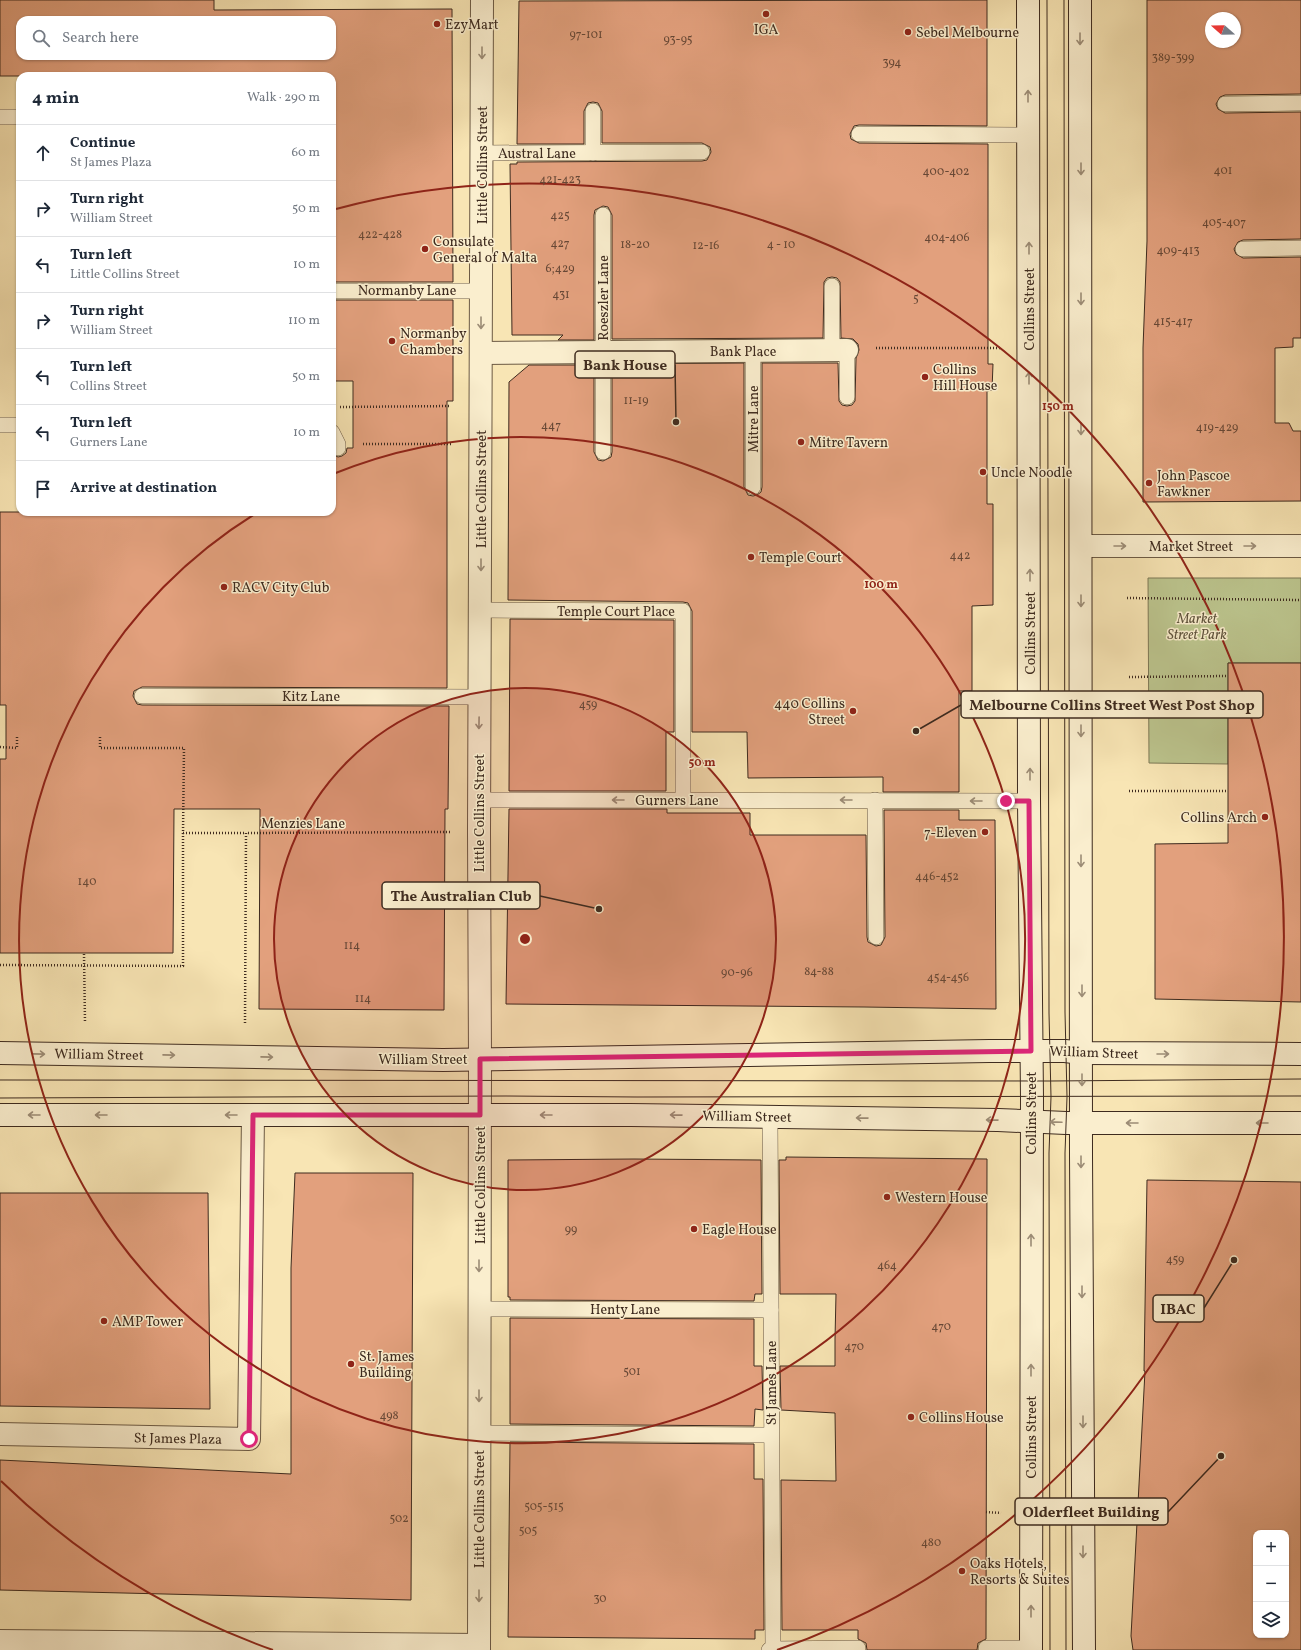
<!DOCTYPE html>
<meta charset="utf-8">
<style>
:root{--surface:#fff;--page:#f6f6f7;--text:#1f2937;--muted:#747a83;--line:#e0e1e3}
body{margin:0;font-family:Vollkorn,serif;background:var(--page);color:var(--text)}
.controls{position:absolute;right:12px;bottom:12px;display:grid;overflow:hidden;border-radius:8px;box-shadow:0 1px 3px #0004}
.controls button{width:36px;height:36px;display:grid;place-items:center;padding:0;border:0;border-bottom:1px solid var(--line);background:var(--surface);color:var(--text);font:20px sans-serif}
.compass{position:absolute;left:1205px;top:12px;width:36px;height:36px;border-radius:50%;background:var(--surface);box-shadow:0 1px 3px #0004;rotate:290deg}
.stop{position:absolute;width:12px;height:12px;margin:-9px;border:3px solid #db2777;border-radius:50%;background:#fff}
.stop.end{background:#db2777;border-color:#fff;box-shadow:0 1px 4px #0008}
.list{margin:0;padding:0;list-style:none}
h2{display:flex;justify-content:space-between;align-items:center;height:52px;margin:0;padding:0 16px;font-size:17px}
h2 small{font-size:13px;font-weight:400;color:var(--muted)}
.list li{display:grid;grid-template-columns:26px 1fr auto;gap:12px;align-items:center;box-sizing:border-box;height:56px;padding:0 16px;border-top:1px solid var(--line)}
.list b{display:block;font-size:15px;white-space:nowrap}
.list p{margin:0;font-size:13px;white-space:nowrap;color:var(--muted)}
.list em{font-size:13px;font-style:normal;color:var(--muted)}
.icon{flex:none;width:22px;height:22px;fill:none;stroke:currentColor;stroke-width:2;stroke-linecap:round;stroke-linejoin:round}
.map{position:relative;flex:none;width:1301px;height:1650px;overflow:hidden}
.search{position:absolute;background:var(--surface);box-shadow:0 1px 3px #0004;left:16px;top:16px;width:320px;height:44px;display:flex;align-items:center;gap:10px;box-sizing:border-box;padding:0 14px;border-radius:12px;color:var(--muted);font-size:15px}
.panel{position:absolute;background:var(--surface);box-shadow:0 1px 3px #0004;left:16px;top:72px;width:320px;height:444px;border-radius:12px}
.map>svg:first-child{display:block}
.green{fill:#bcc58e;stroke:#7d7856}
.building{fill:#e2a07d;stroke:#3e2b1f;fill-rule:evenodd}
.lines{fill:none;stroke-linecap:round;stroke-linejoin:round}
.lane-casing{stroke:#6c5a44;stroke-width:16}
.street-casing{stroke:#6c5a44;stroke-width:24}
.secondary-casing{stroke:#3e2b1f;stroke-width:24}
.path{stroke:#3e2b1f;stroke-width:2.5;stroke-dasharray:1 2;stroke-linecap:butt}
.lane{stroke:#faeece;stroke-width:15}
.street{stroke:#faeece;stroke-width:22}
.secondary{stroke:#faeece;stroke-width:22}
.tram{stroke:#3e2b1f;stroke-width:1}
.oneway{stroke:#9c8c76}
.route{stroke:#db2777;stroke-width:5}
.ring{fill:none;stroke:#8f2418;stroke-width:2}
.poi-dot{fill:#8f2418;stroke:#faeece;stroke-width:1.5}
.labels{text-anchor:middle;stroke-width:3;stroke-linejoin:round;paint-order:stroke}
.number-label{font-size:12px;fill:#674836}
.poi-label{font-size:14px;fill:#3e2b1f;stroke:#faeece;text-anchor:start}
.street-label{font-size:14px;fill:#3e2b1f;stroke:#faeece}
.park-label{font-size:14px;font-style:italic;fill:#5e523b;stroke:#faeece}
.centre{fill:#8f2418;stroke:#faeece;stroke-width:2}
.ring-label{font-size:12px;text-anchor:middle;font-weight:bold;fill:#8f2418;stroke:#faeece;stroke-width:3;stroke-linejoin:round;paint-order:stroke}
.leader{fill:none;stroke:#3e2b1f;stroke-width:1.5}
.callout-dot{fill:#3e2b1f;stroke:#faeece;stroke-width:1.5}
.callout{fill:#faeece;stroke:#3e2b1f;stroke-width:1.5}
.callout-label{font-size:15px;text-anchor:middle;font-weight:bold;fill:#3e2b1f}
</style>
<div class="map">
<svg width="1301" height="1650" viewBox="0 0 1301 1650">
<rect width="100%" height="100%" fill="#f8e5b4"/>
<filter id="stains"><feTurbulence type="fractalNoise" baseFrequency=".005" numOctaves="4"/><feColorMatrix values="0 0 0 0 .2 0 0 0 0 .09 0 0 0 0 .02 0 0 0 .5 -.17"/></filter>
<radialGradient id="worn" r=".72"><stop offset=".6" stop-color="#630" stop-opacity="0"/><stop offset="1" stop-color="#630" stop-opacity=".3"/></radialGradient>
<!-- green -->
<path class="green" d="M1148,578H1301V663H1228V764L1149,763Z"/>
<!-- building -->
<g class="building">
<path d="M0,0H214V10L452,9L453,282H332V76H0ZM20,20H332V56H20Z"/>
<path d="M987,0V126L859,125L854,126L850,134L851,139L859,143L988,144V364H993L992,390L987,391V504H993V605L972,606V691H959V792H883V777L748,778L747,732H692V611L688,603L683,602L508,600L509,382L529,365H594V452L598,460L603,461L611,457L612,452V364L744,363V487L748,495L753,496L757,495L761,492L762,487V363H838L839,401L842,405L847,406L852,405L855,401L856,358L859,350L858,344L853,339L841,338L840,282L837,278L832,277L827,278L824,282L823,338L612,339V215L608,207L603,206L595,210L594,215V340H558L563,335H512L510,164H517V162L702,161L707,160L711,152L710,147L702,143H602V111L598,103L593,102L588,103L584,111V144H517L519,1Z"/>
<path d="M1147,0H1301V94L1225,95L1220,97L1216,104L1218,109L1225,113L1301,112V239L1243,240L1238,242L1234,249L1236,254L1243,258L1301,257V338H1293V347L1275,348V423H1289L1293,431H1301V501L1143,502V348L1147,241ZM1211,18H1235V42H1211Z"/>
<path d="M332,300H453V401H447V688L142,687L134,691L133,696L137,704L142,705L449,706L448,809H445L444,1010L259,1009L260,809H174L173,953H0V759H6V705H0V512H332V454L338,457L342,456L346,453L347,448H353V381H332Z"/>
<path d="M510,619L674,620V732H666V791H509Z"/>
<path d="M1228,663H1301V1002L1155,999V844L1228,843Z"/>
<path d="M509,809H667V813H750V835H866L867,937L868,942L876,946L881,945L885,937L884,810H959V820H995L996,1009L864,1007L506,1004Z"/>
<path d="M786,1157L987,1159L986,1639L978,1643L977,1650H867L866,1643L858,1639V1630H782L781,1480L836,1481L835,1413L781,1410L780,1366H835V1339L836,1294H780L779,1160H786Z"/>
<path d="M634,1159L761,1160L762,1294H755L754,1301L510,1300V1297H508V1160Z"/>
<path d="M295,1173H413L411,1600L0,1590V1460L291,1474V1268Z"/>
<path d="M1147,1180L1301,1182V1650H1133L1131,1636L1145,1371H1144ZM1256,1533H1286V1635H1256Z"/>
<path d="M0,1193H208L210,1409L0,1406Z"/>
<path d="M510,1318L754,1319V1366H762L763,1410L755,1409L754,1426L510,1424Z"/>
<path d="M510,1442L754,1444V1479H763L764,1630H755V1639L508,1637Z"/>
</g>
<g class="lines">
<!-- lane casing -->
<g class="lane-casing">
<g id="lane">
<path d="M1225,104L1301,103"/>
<path d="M0,117H20"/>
<path d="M859,134L1028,135"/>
<path d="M482,153L702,152"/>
<path d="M593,153V111"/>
<path d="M1243,249L1301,248"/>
<path d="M832,286V350"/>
<path d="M332,291H481"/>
<path d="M847,350V397"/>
<path d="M0,425H20"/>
<path d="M332,432L338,444V448"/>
<path d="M603,452V215"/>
<path d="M753,487V351"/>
<path d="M481,610L683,611V800"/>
<path d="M142,696L480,697"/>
<path d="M479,800L1029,801"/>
<path d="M875,800L876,937"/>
<path d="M770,1117L773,1649"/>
<path d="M479,1309L771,1310"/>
<path d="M479,1433L771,1435"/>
<path d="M986,1648H1031"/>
<path d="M769,1650L773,1649L858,1648"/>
</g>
</g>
<!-- street casing -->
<g class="street-casing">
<g id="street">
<path d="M481,353L847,350"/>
<path d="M1081,546H1301"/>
<path d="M0,1434L249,1439L253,1115"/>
<path d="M0,1641L479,1645"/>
<path d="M479,1650L480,1059L479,833L482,0"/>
</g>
</g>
<!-- secondary casing -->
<g class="secondary-casing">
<g id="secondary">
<path d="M1028,0L1029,801L1032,1097L1031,1650"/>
<path d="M1080,0L1081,1156L1084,1650"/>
<path d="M0,1053L443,1060L989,1051H1065L1082,1053L1301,1054"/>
<path d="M0,1115H631L998,1120L1066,1123H1301"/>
</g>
</g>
<!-- path -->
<g class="path">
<path d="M876,348H1001"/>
<path d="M340,407L451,406"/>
<path d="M363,444H452"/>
<path d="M1127,598L1301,600"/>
<path d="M1129,677L1228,676"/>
<path d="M100,737V748H184L183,833H246"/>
<path d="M0,747L17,748V736"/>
<path d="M1129,791H1228"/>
<path d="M84,954L85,1023"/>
<path d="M0,965L183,966V833"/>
<path d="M245,1023L246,833L450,832"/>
<path d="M986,1512L1001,1513"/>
</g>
<!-- lane -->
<use href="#lane" class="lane"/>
<!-- street -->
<use href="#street" class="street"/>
<!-- secondary -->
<use href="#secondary" class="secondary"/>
<!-- tram -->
<g class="tram">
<path d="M1047,0L1049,1013L1051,1097L1049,1153L1050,1650"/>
<path d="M1064,0L1065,1012L1067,1097L1065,1153L1066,1650"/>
<path d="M0,1080L1050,1081L1301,1079"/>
<path d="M0,1098L506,1096L637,1097L1301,1096"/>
</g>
</g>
<!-- one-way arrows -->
<defs><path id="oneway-shaft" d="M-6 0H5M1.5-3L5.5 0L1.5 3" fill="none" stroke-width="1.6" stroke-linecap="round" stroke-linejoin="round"/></defs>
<g class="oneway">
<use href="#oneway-shaft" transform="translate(1080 39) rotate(90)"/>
<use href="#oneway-shaft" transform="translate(482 53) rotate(90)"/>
<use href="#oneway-shaft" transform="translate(1028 96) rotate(-90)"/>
<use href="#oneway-shaft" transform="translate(1081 169) rotate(90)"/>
<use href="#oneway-shaft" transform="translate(1029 248) rotate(-90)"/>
<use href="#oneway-shaft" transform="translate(1081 299) rotate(90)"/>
<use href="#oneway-shaft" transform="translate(481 323) rotate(90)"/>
<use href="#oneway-shaft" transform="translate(1029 378) rotate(-90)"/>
<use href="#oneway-shaft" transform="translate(1081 429) rotate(90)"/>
<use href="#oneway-shaft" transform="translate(1120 546)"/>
<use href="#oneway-shaft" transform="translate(1250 546)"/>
<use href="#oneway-shaft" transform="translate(481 565) rotate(90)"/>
<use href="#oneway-shaft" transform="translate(1030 575) rotate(-90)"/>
<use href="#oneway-shaft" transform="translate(1081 601) rotate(90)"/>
<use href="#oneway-shaft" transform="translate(479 723) rotate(91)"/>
<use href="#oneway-shaft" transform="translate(1081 731) rotate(90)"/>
<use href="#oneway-shaft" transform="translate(1030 774) rotate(-90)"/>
<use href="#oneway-shaft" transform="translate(618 800) rotate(-180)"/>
<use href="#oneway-shaft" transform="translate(846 800) rotate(-180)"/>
<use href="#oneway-shaft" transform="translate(976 801) rotate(-180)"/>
<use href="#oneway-shaft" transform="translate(1081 861) rotate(90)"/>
<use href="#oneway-shaft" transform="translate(1082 991) rotate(90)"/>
<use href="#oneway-shaft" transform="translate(39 1054) rotate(1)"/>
<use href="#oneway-shaft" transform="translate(1163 1054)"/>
<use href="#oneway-shaft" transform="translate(169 1055) rotate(1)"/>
<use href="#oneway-shaft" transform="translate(267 1057) rotate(1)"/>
<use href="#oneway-shaft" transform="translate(1082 1080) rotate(90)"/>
<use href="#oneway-shaft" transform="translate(34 1115) rotate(-180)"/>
<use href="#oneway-shaft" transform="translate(101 1115) rotate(180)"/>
<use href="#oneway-shaft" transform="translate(231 1115) rotate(180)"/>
<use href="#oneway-shaft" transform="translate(546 1115) rotate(180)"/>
<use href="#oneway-shaft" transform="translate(676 1115) rotate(-179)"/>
<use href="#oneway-shaft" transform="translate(862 1118) rotate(-179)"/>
<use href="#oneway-shaft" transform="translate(992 1120) rotate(-179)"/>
<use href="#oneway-shaft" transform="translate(1056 1122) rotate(-178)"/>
<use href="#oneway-shaft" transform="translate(1132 1123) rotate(-180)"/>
<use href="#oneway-shaft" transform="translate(1262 1123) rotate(-180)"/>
<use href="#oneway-shaft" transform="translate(1081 1162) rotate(90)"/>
<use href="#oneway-shaft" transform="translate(1031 1240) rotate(-90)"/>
<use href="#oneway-shaft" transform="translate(479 1266) rotate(90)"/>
<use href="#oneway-shaft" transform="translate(1082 1292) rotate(90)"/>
<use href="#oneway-shaft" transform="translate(1031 1370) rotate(-90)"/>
<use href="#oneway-shaft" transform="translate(479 1396) rotate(90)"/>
<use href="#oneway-shaft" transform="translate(1083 1422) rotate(90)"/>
<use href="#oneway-shaft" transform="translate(1083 1552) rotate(90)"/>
<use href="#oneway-shaft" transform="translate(479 1596) rotate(90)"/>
<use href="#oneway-shaft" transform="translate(1031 1611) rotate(-90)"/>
</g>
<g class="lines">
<!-- route -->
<path class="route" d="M249,1439L253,1115H480V1059L1031,1051L1029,801H1006"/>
</g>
<!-- distance rings -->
<circle cx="525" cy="939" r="251" fill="#8f2418" fill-opacity=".12"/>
<g class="ring">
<circle cx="525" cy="939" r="251"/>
<path d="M333 474A503 503 0 1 1 258 512"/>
<path d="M273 1650A754 754 0 0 1 1 1481M336 209A754 754 0 0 1 777 1650"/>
</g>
<!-- markers -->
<g class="poi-dot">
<circle cx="766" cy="14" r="4"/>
<circle cx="437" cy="24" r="4"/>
<circle cx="908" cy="32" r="4"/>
<circle cx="425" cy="249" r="4"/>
<circle cx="392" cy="341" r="4"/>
<circle cx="925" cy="377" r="4"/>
<circle cx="801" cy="442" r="4"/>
<circle cx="983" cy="472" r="4"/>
<circle cx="1149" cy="483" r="4"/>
<circle cx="751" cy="557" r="4"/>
<circle cx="224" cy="587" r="4"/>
<circle cx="853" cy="711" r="4"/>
<circle cx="1265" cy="817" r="4"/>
<circle cx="985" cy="832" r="4"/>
<circle cx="887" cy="1197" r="4"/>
<circle cx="694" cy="1229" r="4"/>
<circle cx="104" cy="1321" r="4"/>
<circle cx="351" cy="1364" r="4"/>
<circle cx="911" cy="1417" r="4"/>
<circle cx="962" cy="1571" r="4"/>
</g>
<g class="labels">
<!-- number labels -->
<g class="number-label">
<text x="586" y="38">97-101</text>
<text x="678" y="43">93-95</text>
<text x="1173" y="61">389-399</text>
<text x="892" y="66">394</text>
<text x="1223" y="174">401</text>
<text x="946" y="175">400-402</text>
<text x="560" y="183">421-423</text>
<text x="560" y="219">425</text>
<text x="1224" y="226">405-407</text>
<text x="380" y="238">422-428</text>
<text x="947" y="241">404-406</text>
<text x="560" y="247">427</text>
<text x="635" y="248">18-20</text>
<text x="781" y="248">4 - 10</text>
<text x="706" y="249">12-16</text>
<text x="1178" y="254">409-413</text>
<text x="560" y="272">6;429</text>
<text x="561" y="298">431</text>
<text x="916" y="302">5</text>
<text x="1173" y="325">415-417</text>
<text x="636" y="404">11-19</text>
<text x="551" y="429">447</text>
<text x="1217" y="431">419-429</text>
<text x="960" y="559">442</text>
<text x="588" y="708">459</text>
<text x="937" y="880">446-452</text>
<text x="87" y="885">140</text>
<text x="352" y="949">114</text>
<text x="819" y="975">84-88</text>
<text x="737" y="976">90-96</text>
<text x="948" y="981">454-456</text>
<text x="363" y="1002">114</text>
<text x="571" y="1233">99</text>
<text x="1175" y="1263">459</text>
<text x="887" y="1269">464</text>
<text x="941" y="1330">470</text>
<text x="854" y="1350">470</text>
<text x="632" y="1375">501</text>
<text x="389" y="1419">498</text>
<text x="544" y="1510">505-515</text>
<text x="399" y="1522">502</text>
<text x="528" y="1534">505</text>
<text x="931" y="1546">480</text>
<text x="600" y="1602">30</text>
</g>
<!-- poi labels -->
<g class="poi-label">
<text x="445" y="29">EzyMart</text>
<text x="766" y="34" text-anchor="middle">IGA</text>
<text x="916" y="37">Sebel Melbourne</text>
<text x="433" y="246">Consulate<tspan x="433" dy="16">General of Malta</tspan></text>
<text x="400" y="338">Normanby<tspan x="400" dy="16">Chambers</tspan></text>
<text x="933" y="374">Collins<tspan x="933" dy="16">Hill House</tspan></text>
<text x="809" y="447">Mitre Tavern</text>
<text x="991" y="477">Uncle Noodle</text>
<text x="1157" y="480">John Pascoe<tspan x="1157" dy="16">Fawkner</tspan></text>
<text x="759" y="562">Temple Court</text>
<text x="232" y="592">RACV City Club</text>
<text x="845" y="708" text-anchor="end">440 Collins<tspan x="845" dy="16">Street</tspan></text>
<text x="1257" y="822" text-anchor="end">Collins Arch</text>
<text x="977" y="837" text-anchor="end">7-Eleven</text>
<text x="895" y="1202">Western House</text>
<text x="702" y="1234">Eagle House</text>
<text x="112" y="1326">AMP Tower</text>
<text x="359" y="1361">St. James<tspan x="359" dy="16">Building</tspan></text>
<text x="919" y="1422">Collins House</text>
<text x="970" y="1568">Oaks Hotels,<tspan x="970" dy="16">Resorts &amp; Suites</tspan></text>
</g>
<!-- street labels -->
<g class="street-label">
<text x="537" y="158">Austral Lane</text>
<text transform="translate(482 165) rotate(-90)" y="5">Little Collins Street</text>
<text x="407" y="295">Normanby Lane</text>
<text transform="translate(603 298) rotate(-90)" y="5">Roeszler Lane</text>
<text transform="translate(1029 309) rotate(-90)" y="5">Collins Street</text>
<text x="743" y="356">Bank Place</text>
<text transform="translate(753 419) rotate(-90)" y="5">Mitre Lane</text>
<text transform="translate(481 489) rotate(-90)" y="5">Little Collins Street</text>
<text x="1191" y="551">Market Street</text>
<text x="616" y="616">Temple Court Place</text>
<text transform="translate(1030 633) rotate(-90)" y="5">Collins Street</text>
<text x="311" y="701">Kitz Lane</text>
<text x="677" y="805">Gurners Lane</text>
<text transform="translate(479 813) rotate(-90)" y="5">Little Collins Street</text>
<text x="303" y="828">Menzies Lane</text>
<text transform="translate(1094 1052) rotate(2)" y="5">William Street</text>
<text transform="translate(99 1054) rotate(1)" y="5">William Street</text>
<text x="423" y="1064">William Street</text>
<text transform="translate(1031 1113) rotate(-90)" y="5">Collins Street</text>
<text transform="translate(747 1116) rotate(1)" y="5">William Street</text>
<text transform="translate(480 1185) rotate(-90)" y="5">Little Collins Street</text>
<text x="625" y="1314">Henty Lane</text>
<text transform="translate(771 1383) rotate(-90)" y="5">St James Lane</text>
<text transform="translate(1031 1437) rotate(-90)" y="5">Collins Street</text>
<text transform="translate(178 1438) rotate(1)" y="5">St James Plaza</text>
<text transform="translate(479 1509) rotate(-90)" y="5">Little Collins Street</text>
</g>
<!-- park labels -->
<g class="park-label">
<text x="1197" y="623">Market<tspan x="1197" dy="16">Street Park</tspan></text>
</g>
</g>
<circle cx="525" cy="939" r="6" class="centre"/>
<g class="ring-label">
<text x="1058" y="410">150 m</text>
<text x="881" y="588">100 m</text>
<text x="702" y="766">50 m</text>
</g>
<!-- callouts -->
<path class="leader" d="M676 422L675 365M916 731L961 705M599 909L540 896M1234 1260L1204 1308M1221 1456L1168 1512"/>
<g class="callout-dot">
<circle cx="676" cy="422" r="4"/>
<circle cx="916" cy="731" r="4"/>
<circle cx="599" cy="909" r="4"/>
<circle cx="1234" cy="1260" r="4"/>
<circle cx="1221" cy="1456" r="4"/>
</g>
<g class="callout">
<rect x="575" y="351" width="100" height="27" rx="4"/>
<rect x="961" y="691" width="302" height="27" rx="4"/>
<rect x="382" y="882" width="158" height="27" rx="4"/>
<rect x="1153" y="1295" width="51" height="27" rx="4"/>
<rect x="1015" y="1498" width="153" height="27" rx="4"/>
</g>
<g class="callout-label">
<text x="625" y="370">Bank House</text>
<text x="1112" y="710">Melbourne Collins Street West Post Shop</text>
<text x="461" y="901">The Australian Club</text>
<text x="1178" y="1314">IBAC</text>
<text x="1091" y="1517">Olderfleet Building</text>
</g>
<rect width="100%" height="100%" filter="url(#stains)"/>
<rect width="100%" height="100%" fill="url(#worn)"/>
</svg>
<div class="controls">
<button>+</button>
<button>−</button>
<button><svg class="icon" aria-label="layers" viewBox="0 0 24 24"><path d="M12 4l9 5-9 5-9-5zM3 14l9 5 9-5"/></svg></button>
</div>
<svg class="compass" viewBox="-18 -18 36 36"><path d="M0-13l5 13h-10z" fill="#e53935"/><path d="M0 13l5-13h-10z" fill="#747a83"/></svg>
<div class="stop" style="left:249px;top:1439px"></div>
<div class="stop end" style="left:1006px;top:801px"></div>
<div class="search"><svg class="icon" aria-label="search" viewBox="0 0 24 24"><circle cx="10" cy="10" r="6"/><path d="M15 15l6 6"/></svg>Search here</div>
<section class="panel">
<h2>4 min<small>Walk · 290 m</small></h2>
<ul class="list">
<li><svg class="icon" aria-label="ahead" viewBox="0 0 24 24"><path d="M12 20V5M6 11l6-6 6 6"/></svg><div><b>Continue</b><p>St James Plaza</p></div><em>60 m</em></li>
<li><svg class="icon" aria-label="right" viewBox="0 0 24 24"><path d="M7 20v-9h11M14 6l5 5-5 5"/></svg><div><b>Turn right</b><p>William Street</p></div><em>50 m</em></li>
<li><svg class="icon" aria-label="left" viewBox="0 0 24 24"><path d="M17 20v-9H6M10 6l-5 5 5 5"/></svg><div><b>Turn left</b><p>Little Collins Street</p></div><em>10 m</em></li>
<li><svg class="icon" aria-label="right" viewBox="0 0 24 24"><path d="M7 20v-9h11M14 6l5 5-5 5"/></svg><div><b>Turn right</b><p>William Street</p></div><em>110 m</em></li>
<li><svg class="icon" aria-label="left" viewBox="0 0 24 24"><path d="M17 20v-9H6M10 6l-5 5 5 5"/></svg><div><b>Turn left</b><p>Collins Street</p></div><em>50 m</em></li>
<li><svg class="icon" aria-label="left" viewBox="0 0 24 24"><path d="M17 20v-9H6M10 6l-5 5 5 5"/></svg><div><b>Turn left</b><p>Gurners Lane</p></div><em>10 m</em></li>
<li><svg class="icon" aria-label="arrive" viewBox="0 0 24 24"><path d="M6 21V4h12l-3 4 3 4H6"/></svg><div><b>Arrive at destination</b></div></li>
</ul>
</section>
</div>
